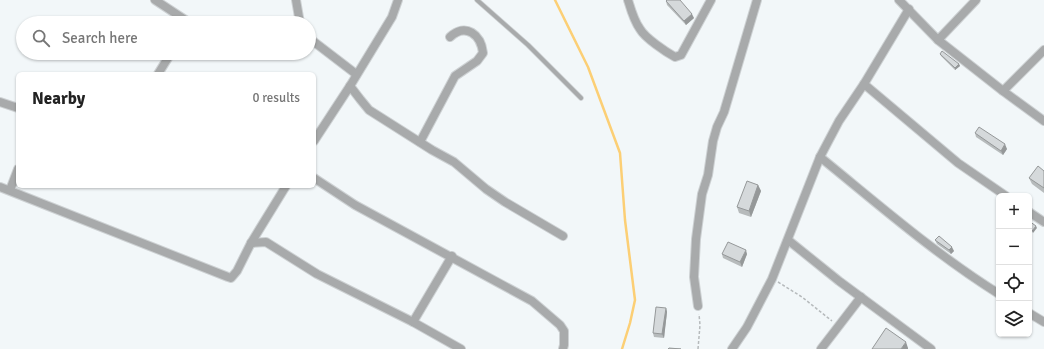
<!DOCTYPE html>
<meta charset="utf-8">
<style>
:root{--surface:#fff;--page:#f6f6f6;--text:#222;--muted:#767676;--line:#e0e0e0}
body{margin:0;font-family:Signika,sans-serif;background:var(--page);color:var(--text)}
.controls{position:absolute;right:12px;bottom:12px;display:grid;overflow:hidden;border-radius:6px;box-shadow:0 1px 3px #0004}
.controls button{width:36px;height:36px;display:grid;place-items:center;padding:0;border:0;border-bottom:1px solid var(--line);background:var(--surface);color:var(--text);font:20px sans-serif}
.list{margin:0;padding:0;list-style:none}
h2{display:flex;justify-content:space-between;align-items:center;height:52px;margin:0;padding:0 16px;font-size:17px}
h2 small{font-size:13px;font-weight:400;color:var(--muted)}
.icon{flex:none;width:22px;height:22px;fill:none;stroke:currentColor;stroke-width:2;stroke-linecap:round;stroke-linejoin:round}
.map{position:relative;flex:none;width:1044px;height:349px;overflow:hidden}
.search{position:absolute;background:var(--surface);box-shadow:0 1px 3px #0004;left:16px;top:16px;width:300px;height:44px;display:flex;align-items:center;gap:10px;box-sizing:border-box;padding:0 14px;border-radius:22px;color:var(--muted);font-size:15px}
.panel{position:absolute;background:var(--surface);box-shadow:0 1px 3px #0004;left:16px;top:72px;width:300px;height:116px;border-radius:6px}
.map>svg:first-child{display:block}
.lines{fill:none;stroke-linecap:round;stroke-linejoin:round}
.stream{stroke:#fccf75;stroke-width:2.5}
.service-casing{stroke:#cdd1d3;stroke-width:5.5}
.minor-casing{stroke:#cdd1d3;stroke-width:10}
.path{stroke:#b6babc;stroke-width:1.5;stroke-dasharray:3 2;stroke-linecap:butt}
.service{stroke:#a8aaab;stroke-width:4}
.minor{stroke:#a8aaab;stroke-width:8}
.wall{fill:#b7bbbc}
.shaded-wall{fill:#959899}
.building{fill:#d5d9db;stroke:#959899}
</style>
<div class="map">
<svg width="1044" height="349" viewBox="0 0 1044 349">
<rect width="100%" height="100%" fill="#f2f7f9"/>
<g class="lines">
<!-- stream -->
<path class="stream" d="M555,0L588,67L620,153L625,220L635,300L630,323L622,349"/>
<!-- service casing -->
<g class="service-casing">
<path id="service" d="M477,0L528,45L581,98"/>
</g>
<!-- minor casing -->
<g class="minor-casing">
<g id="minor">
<path d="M155,0L190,23"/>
<path d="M296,0L300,23"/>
<path d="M628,0C631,10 634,21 640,29C645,38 666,52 675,57L681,55L711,0"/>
<path d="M899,0L938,40L1003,91L1044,121"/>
<path d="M309,38L356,74"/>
<path d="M938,40L976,0"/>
<path d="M158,74L171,53"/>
<path d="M864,84L958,163L1006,196"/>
<path d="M350,86L360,99L369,110L432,150L454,162L486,189L505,202L563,236"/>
<path d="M1003,91L1044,50"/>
<path d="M0,102L18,108"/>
<path d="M314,141L350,86L392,17L398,0"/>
<path d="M420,142L455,76L477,61L483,53C481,35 466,22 450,37"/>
<path d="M820,157C878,204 935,254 999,294"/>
<path d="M314,178L355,205L532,301L560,325L564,331V345L563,349"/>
<path d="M0,187L228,277L231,278L237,271L251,243L286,186"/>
<path d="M10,190L18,169"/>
<path d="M1029,212L1044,222"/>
<path d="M788,240L839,281L931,349"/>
<path d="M251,243L266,242L317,274L413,322L461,349"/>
<path d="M698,306L694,277L696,239L702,194L708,175L713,141L717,127L724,112L757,0"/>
<path d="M1029,313L1044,322"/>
<path d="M413,322L452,256"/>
<path d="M732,349L747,327L772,279L820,157L839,121L864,84L909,9"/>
<path d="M821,349L861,297"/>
</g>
</g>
<!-- path -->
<g class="path">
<path d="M778,282L802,297L832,321"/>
<path d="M698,349L700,325L699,314"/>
</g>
<!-- service -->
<use href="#service" class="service"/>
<!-- minor -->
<use href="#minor" class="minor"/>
</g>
<!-- wall -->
<g class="wall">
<path d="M666,1L694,18L686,25L667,5Z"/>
<path d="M940,54L959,64L960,66L955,70L941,56Z"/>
<path d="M975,133L1007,149L1003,155L976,137Z"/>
<path d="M1044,171V193L1032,184L1029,178Z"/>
<path d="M758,185L761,191L751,217L739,213L737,207Z"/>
<path d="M935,240L954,251L951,254L937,244Z"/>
<path d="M722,254H747L742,267L723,258Z"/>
<path d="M666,308L667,312L664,338L654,337L653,333Z"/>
</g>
<!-- shaded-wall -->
<g class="shaded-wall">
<path d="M692,14L694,18L686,25L684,21Z"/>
<path d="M959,64L960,66L955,70V68Z"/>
<path d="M1005,144L1007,149L1003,155L1001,151Z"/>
<path d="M758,185L761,191L751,217L749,211Z"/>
<path d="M1036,226L1037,228L1033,233L1032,231Z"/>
<path d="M952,247L954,251L951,254L949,250Z"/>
<path d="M746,250L747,254L742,267L740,262Z"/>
<path d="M666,308L667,312L664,338L662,334Z"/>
<path d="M906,342L908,348V349H901Z"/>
</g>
<!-- building -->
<g class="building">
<path d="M667,0H680L692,14L684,21L666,1Z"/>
<path d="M942,51L959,64L955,68L940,54Z"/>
<path d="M979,127L1005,144L1001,151L975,133Z"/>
<path d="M1038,166L1044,171V188L1029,178Z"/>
<path d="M747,181L758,185L749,211L737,207Z"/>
<path d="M1029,221L1036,226L1032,231L1029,229Z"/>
<path d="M939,236L952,247L949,250L935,240Z"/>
<path d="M728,242L746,250L740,262L722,254Z"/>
<path d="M656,307L666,308L662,334L653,333Z"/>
<path d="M886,328L906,342L901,349H872Z"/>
<path d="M669,348L681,349H668Z"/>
</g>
</svg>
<div class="controls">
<button>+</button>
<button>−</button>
<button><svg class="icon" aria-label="locate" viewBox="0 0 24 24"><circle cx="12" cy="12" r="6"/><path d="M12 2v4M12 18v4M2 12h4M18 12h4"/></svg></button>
<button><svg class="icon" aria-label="layers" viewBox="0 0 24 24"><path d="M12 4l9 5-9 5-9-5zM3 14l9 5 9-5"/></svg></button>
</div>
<div class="search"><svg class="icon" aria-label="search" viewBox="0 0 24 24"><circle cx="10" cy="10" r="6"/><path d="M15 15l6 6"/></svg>Search here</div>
<section class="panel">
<h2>Nearby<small>0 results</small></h2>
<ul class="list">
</ul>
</section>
</div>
